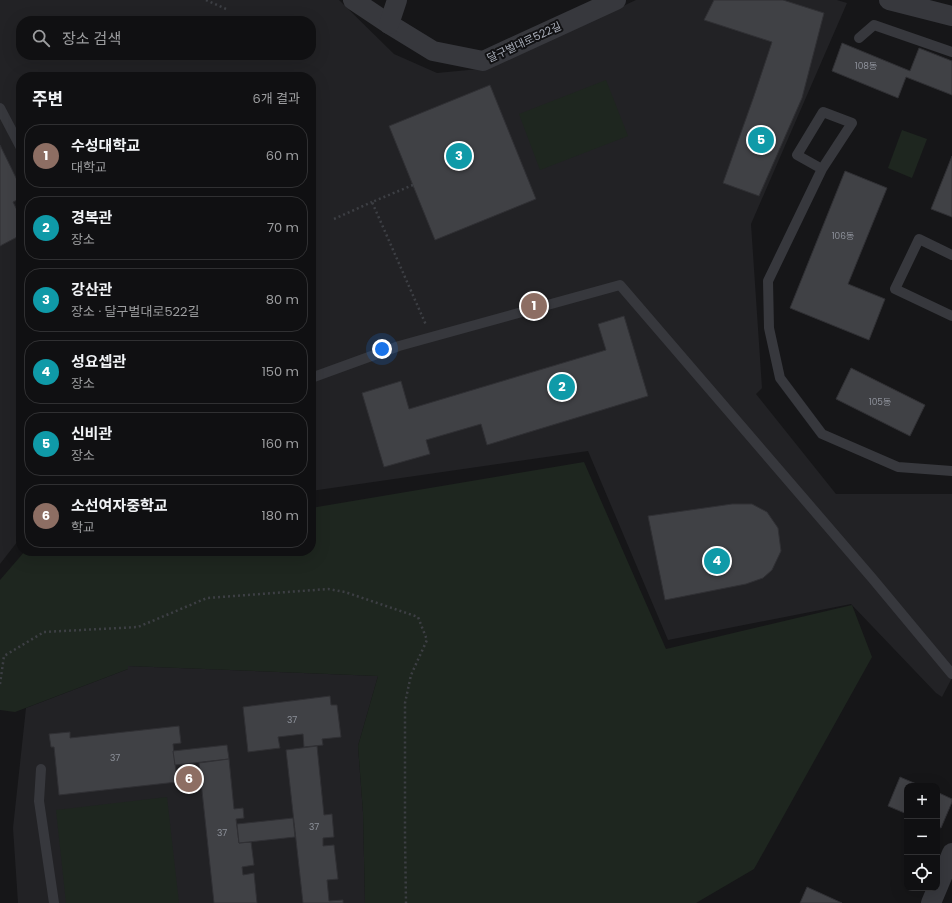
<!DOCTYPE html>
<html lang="ko">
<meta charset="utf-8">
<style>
:root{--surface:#101012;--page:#1e1e20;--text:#f1f3f6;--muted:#9c9d9f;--line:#303032;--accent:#f2b134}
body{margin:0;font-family:Poppins,"Noto Sans KR",sans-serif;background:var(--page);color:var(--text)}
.controls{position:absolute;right:12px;bottom:12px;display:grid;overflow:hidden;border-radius:8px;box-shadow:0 4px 16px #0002}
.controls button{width:36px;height:36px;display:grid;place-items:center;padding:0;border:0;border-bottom:1px solid var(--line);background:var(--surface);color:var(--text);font:20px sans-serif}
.you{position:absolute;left:382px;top:349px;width:14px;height:14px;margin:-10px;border:3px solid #fff;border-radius:50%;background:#1a73e8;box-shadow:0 0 0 6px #1a73e833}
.badge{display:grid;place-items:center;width:26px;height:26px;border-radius:50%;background:var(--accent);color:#fff;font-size:13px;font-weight:700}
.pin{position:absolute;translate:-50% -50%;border:2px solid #fff;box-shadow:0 1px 4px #0006}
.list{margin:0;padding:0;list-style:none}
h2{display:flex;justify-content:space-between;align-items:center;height:52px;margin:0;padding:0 16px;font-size:17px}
h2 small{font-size:13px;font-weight:400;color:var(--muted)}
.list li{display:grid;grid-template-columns:26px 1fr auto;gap:12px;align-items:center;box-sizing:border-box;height:64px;margin:0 8px 8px;padding:0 8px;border:1px solid var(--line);border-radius:16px}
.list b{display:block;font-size:15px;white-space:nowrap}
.list p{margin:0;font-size:13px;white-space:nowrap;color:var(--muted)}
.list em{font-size:13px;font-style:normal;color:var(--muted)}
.icon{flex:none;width:22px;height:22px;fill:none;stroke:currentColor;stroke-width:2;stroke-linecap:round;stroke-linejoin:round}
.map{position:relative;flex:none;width:952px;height:903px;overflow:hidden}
.search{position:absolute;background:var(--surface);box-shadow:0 4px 16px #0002;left:16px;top:16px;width:300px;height:44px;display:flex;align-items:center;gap:10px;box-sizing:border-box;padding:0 14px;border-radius:16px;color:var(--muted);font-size:15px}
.panel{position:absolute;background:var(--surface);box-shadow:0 4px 16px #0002;left:16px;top:72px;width:300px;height:484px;border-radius:16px}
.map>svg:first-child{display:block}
.built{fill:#222225;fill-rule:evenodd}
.green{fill:#1e261f}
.building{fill:#404145;stroke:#303034}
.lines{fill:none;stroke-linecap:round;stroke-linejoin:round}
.path{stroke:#3d3f44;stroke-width:2.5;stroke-dasharray:2 3;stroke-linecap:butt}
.lane{stroke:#37383d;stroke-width:10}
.street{stroke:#37383d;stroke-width:20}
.labels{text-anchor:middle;stroke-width:4;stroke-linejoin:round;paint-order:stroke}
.number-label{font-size:9px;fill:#8e929b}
.street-label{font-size:11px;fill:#a8adb8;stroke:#111113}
</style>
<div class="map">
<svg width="952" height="903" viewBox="0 0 952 903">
<rect width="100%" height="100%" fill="#161618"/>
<!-- built -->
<g class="built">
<path d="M0,0H339L394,54L437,73L489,68L636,0H837L847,3L751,224L762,388L756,394L836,494H952V678L942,697L936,693L851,604L668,640L588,451L311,491V77H21V537L0,564ZM21,21H311V55H21Z"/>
<path d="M128,666L378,676L358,746L363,812L365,903H18L13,828L26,708L128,669Z"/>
</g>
<!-- green -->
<g class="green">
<path d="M606,80L628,136L540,170L519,114Z"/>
<path d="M902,130L927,139L912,178L888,168Z"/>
<path d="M584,462L666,649L852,605L872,657L754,869L696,903H365L363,812L358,746L378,676L128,666V669L15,712L0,710V580L25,551H311V508Z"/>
<path d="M167,797L179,903H66L56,810Z"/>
</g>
<!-- building -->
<g class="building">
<path d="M714,0H783L824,13L802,98L759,196L723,183L754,96L772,42L704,20Z"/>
<path d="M842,43L910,71L919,48L952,61V95L906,77L898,98L832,71Z"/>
<path d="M490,85L536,199L435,240L389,126Z"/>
<path d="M0,145L21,188V198L13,202L21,218V235L0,246Z"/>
<path d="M952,156V217L931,209Z"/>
<path d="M845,171L887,188L848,284L885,299L869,340L790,308Z"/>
<path d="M624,316L648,396L487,445L481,424L426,440L430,454L384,467L362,393L401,381L409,409L606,350L598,324Z"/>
<path d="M851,368L925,405L910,436L836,399Z"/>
<path d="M732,504H752L767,512L778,528L781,551L772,570L763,578L746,584L665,600L648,516Z"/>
<path d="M330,696L331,705H337L341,737L322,739L323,745L304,747L303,734L278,737L280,748L248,752L243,707Z"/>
<path d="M179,726L181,743L173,744L177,782L59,795L54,747H51L49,734L70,732V738Z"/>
<path d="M227,745L229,759L175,765L173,751Z"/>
<path d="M317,746L324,815L332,814L334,837L323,838V846L334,845L338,879L327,880L329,901L343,900V903H303L286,750Z"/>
<path d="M229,759L234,809L243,808L244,818L236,819L239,843L251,842L254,865L242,867L243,875L254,873L257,903H214L199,763Z"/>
<path d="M900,777L921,786H907V814L888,806Z"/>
<path d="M937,792L952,799V802L941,828L937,826Z"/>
<path d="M293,818L295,837L239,843L237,824Z"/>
<path d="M807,887L842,903H800Z"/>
</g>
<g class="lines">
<!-- path -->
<g class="path">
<path d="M206,0L226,9"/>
<path d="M413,185L372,202L426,325"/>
<path d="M334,219L372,202"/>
<path d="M0,684L4,656L44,632L138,627L207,598L328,589L345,592L418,617L427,640L411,675L405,703V837L406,903"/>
</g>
<!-- lane -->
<g class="lane">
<path d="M859,38L874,25L952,52"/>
<path d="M0,108L21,148"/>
<path d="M822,169L797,155L823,112L852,123L822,169L768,281L769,328L780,378L822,434L898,467L952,471"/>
<path d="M952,255L919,239L895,289L952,316"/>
<path d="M311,378L399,346L620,285L872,578L952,674"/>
<path d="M41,769L39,801L54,903"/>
</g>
<!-- street -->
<g class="street">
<path d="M353,0L389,24L433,51L483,61L616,0"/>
<path d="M889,0L952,16"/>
<path d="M389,24L397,0"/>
<path d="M931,903L952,853"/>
</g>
</g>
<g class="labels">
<!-- number labels -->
<g class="number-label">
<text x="866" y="69">108동</text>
<text x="843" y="239">106동</text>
<text x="880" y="405">105동</text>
<text x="292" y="723">37</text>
<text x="115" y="761">37</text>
<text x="314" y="830">37</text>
<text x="222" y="836">37</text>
</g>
<!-- street labels -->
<g class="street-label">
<text transform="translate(524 42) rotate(-25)" y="4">달구벌대로522길</text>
</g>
</g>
</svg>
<div class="controls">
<button>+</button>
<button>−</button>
<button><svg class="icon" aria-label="locate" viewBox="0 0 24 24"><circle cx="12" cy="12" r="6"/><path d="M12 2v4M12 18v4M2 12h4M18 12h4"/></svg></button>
</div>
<div class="you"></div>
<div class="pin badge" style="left:534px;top:306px;background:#8d6e63">1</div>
<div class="pin badge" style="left:562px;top:387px;background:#0f9aa8">2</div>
<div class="pin badge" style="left:459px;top:156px;background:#0f9aa8">3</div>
<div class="pin badge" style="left:717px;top:561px;background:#0f9aa8">4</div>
<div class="pin badge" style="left:761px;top:140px;background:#0f9aa8">5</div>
<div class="pin badge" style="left:189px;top:779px;background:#8d6e63">6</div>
<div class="search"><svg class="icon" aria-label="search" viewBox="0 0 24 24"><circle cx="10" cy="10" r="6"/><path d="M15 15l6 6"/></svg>장소 검색</div>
<section class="panel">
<h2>주변<small>6개 결과</small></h2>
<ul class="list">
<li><span class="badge" style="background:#8d6e63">1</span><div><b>수성대학교</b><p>대학교</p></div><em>60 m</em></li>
<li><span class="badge" style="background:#0f9aa8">2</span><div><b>경복관</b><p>장소</p></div><em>70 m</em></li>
<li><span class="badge" style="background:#0f9aa8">3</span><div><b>강산관</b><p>장소 · 달구벌대로522길</p></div><em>80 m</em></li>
<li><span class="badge" style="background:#0f9aa8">4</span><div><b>성요셉관</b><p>장소</p></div><em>150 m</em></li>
<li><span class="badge" style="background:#0f9aa8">5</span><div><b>신비관</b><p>장소</p></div><em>160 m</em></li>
<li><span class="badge" style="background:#8d6e63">6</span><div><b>소선여자중학교</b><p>학교</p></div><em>180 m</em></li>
</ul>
</section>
</div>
